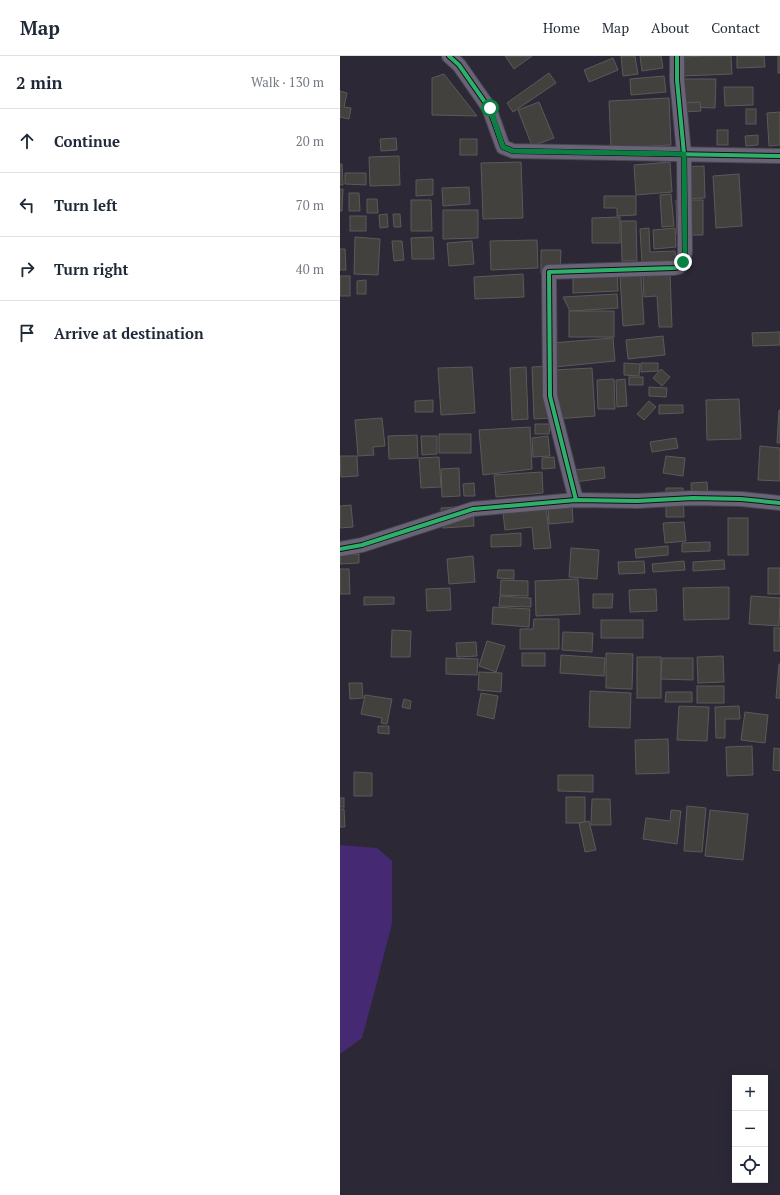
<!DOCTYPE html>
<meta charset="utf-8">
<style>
:root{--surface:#fff;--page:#f2f2f3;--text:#1f2937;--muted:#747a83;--line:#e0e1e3}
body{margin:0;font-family:"PT Serif",serif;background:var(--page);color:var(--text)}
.controls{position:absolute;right:12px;bottom:12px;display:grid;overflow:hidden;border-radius:0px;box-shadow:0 4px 16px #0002}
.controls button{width:36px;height:36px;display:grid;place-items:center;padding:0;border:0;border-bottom:1px solid var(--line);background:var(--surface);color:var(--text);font:20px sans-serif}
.stop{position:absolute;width:12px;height:12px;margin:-9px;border:3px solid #0b8043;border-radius:50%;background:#fff}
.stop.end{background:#0b8043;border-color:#fff;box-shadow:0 1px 4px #0008}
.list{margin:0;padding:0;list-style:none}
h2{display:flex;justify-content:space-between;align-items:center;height:52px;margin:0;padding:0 16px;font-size:17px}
h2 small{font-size:13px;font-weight:400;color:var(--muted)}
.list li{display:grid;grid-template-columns:26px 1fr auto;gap:12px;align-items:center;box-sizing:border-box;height:64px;padding:0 16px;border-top:1px solid var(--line)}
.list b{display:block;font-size:15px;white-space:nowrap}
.list em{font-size:13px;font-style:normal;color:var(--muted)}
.icon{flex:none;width:22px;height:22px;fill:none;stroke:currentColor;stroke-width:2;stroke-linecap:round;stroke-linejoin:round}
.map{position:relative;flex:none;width:440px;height:1139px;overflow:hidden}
header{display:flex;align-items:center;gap:24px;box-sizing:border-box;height:56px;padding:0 20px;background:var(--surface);border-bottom:1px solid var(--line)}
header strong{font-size:19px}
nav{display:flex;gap:22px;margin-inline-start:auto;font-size:14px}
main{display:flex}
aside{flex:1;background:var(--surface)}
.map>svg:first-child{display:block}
.water{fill:#452973}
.building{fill:#43413e;stroke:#5b5a59}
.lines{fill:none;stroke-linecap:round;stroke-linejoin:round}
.street-casing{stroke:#484451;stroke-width:16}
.street{stroke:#686475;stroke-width:14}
.cycleway-casing{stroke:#110e1a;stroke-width:6}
.cycleway{stroke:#2db169;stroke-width:4}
.route{stroke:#0b8043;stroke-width:5}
</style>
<header>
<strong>Map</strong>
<nav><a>Home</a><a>Map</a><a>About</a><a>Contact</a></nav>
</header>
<main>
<aside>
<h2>2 min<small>Walk · 130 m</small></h2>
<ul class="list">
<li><svg class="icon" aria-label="ahead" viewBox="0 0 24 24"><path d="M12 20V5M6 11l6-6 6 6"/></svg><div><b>Continue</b></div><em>20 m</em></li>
<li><svg class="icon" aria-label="left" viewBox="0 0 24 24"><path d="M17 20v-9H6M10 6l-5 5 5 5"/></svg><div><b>Turn left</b></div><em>70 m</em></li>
<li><svg class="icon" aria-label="right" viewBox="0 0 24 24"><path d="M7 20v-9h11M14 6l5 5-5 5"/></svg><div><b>Turn right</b></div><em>40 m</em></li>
<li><svg class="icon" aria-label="arrive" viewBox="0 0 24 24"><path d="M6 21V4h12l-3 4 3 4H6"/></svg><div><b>Arrive at destination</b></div></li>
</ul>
</aside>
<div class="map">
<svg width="440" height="1139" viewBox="0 0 440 1139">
<rect width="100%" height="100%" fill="#2c2836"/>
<!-- water -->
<path class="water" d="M0,789L37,792L52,805V867L36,930L22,982L0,998Z"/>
<!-- building -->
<g class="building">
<path d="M165,0H192L174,13Z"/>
<path d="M281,0H295L298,18L283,20Z"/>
<path d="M300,0H321L323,12L302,15Z"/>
<path d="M367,0H391L392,18L342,20L341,1Z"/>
<path d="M397,0H424L425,11L397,12Z"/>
<rect x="438" y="0" width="2" height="17"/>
<path d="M273,2L278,14L249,26L244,14Z"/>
<path d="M209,17L216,27L173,56L167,47Z"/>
<path d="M104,18L137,60L92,59V22Z"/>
<path d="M324,20L326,36L291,39L290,23Z"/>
<path d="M342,23H376L375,52L344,51Z"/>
<path d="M384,31H413V49L385,50Z"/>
<path d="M0,35L7,37L4,51L11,52L9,63L0,61Z"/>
<path d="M329,42L331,89L271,92L269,45Z"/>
<path d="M199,46L214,82L192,90L178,54Z"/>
<path d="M360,46L361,55L343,56V47Z"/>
<rect x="406" y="53" width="10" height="15"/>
<path d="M440,56V89L429,90L427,57Z"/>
<rect x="377" y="74" width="11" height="15"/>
<path d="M418,79V89L406,90L405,80Z"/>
<path d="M56,82L57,94L41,95L40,83Z"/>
<rect x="120" y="83" width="17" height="16"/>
<path d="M59,100L60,129L30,130L29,101Z"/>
<path d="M181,106L183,162L143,163L141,107Z"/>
<path d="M330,106L332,136L296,139L294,109Z"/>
<path d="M0,108H2L3,129H0Z"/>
<path d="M364,110L365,142L339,143L338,111Z"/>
<path d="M5,117H26V129L5,128Z"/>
<path d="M399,118L402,170L376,172L373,120Z"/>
<path d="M93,123V139L76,140V124Z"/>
<path d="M129,131L130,148L103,150L102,132Z"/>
<path d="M0,133H3L2,155H0Z"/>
<path d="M9,137H19L20,155H9Z"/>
<path d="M331,138L334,170L322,171L320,139Z"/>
<path d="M264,140H296V159L277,160V152H264Z"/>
<path d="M27,143H37L38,157H27Z"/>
<path d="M71,144H91L92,175H71Z"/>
<path d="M336,144H363V179H337Z"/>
<path d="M103,154H138V182L103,183Z"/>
<path d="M47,158L48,171L40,172L39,159Z"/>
<path d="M53,158H60L61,171H54Z"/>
<rect x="10" y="160" width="16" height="15"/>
<path d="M280,161V187H252V162Z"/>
<path d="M281,165H296L297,205H282Z"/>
<path d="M309,172L310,196L335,195L336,206L302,207L300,173Z"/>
<path d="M335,172L336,191L314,193L313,174Z"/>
<path d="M15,181L40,183L38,219L14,218Z"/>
<path d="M93,181L94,203H72L71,182Z"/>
<path d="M197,184L198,212L151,214L150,185Z"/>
<path d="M52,185H62L64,204L54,205Z"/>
<path d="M132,185L134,208L109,210L107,187Z"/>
<path d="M0,193H5L6,214H0Z"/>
<path d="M201,194H221L220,217H201Z"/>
<path d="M277,216L278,235L233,237V218Z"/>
<path d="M330,216L332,271H319L317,240L304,241L303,218Z"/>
<path d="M183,218L184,241L135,243L134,221Z"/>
<rect x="0" y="220" width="10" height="20"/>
<path d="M301,220L304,268L283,270L280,221Z"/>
<path d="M26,224V238H17V225Z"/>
<path d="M277,238L278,252L230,255L223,241Z"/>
<rect x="229" y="255" width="45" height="26"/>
<path d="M440,276V289L413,290L412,277Z"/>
<path d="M323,280L325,299L288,303L286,284Z"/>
<path d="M273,282L275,305L215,311L212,287Z"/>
<path d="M284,307L300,308L299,320L284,319Z"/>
<path d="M301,307H318V315L301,316Z"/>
<path d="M208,310L210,362L194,363L192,311Z"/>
<path d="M132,311L135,357L101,359L98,312Z"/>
<path d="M186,311L188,363L172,364L170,312Z"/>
<path d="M252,312L255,360L216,363L213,314Z"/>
<path d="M321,313L330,321L322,330L313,322Z"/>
<rect x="289" y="321" width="14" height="8"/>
<path d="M274,323L275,353H258L257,324Z"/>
<path d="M285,323L287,350L277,351L276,324Z"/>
<path d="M309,331L327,332L326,341L309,340Z"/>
<path d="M399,343L401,383L367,384L366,344Z"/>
<path d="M93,344V356H75V345Z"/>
<path d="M309,345L316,351L304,364L297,358Z"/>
<path d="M319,349H343V357L319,358Z"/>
<path d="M439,354H440V387H437Z"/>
<path d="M42,362L45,390L33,391L34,399L18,400L15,364Z"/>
<path d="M195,368H210L209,378H195Z"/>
<path d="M190,371L192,413L143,419L139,374Z"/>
<rect x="99" y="378" width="32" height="19"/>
<path d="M77,379L78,402L49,403L48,380Z"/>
<path d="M81,380H97V398L82,399Z"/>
<path d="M208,380L210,400L193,401L192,382Z"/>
<path d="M336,382L338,392L312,396L310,386Z"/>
<path d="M420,390L440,392V425L418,424Z"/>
<path d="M0,400H17L18,420L1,421Z"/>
<path d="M326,400L345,402L343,420L323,417Z"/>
<path d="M99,401L101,431L81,432L79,402Z"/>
<path d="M214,401L215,412L202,413V402Z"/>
<path d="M264,411L265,422L235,426L234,414Z"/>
<path d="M119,412L120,440L102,441L101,413Z"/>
<path d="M202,416L203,437L156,441L154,419Z"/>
<path d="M367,426L368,443L352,444L351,427Z"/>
<path d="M134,427L135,440H124L123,428Z"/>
<path d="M326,432H343L344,461H326Z"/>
<path d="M205,443L211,492L194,493L192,471L165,474L162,448Z"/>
<path d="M232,446L233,466L209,468L208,448Z"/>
<path d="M11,449L13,471L0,472V450Z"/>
<path d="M133,450L134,470L103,472L101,452Z"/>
<rect x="388" y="462" width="20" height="37"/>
<path d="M344,466L346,485L325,487L323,467Z"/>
<path d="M181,477V490L151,491V479Z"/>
<path d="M370,486V495L342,496V487Z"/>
<path d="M328,490V499L296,502L295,493Z"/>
<path d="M231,492L259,494L257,523L229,521Z"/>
<path d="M19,498V507L0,508V499Z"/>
<path d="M133,500L135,526L109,528L107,503Z"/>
<path d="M384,504L385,513L353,515V506Z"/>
<path d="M304,505L305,517L279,518L278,506Z"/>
<path d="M344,505L345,514L313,516L312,508Z"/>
<rect x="428" y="512" width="12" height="26"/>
<path d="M0,513H9L10,538H0Z"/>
<path d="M158,514H174V523L157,522Z"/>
<path d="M238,523L240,558L196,560L195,525Z"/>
<path d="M161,524L188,525V540L160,539Z"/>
<path d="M389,531V563L344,564L343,532Z"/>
<path d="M110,532L111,554L87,555L86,533Z"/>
<path d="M316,533L317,555L290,556L289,534Z"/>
<path d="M253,538H273L272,552H253Z"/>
<path d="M160,540L191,542V551L159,550Z"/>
<path d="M411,540L440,542L439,570L409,568Z"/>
<path d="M24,541H54V548L24,549Z"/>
<path d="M153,551L190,553L189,571L152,568Z"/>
<path d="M194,563H219V593H180V573H193Z"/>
<rect x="261" y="564" width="42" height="18"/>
<rect x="434" y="572" width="6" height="23"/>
<path d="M52,574L71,575L70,601H51Z"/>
<path d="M223,576L253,577L252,596L222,594Z"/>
<path d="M147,585L165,590L156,616L139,610Z"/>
<path d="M136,586L137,600L117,601L116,587Z"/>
<rect x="182" y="597" width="23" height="13"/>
<path d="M266,597L293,598L292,633L266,632Z"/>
<path d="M221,599L265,602L264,620L220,617Z"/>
<path d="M383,600L384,626L358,627L357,601Z"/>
<rect x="297" y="601" width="24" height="41"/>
<path d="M106,602L138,603L137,619L106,618Z"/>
<path d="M322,602H353V624L321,623Z"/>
<path d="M439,608H440V642H436Z"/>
<path d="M139,616L162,617L161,636L138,634Z"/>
<path d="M9,627H22L23,642L10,643Z"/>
<rect x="357" y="630" width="27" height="17"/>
<path d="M250,635L291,637L290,672L249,671Z"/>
<path d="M326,636H352V646H325Z"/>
<path d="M141,637L158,640L154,663L137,659Z"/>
<path d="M25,639L52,643L47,668L41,667L42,662L21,658Z"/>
<path d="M64,643L71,645L70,653L62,651Z"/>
<path d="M339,650L369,651L367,685L337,684Z"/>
<path d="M399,650L400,663H385V682H376L375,651Z"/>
<path d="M405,656L428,659L425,687L401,684Z"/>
<path d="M38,670H49V678L38,677Z"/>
<path d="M328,683L329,717L296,718L295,684Z"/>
<path d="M412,690L413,719L387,720L386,691Z"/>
<path d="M434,692L440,693V715L433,714Z"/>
<path d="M14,716L32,717V740H14Z"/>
<path d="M218,719H253V736L218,735Z"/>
<rect x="226" y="741" width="19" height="26"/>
<rect x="0" y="742" width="4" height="9"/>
<path d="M252,743H270L271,769H251Z"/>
<path d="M347,750L366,752L362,796L344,795Z"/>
<path d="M0,753H4L5,771H0Z"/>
<path d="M331,754L341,755L337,788L303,783L306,762L330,765Z"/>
<path d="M370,754L408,758L403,804L365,800Z"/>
<path d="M249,765L256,794L245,796L239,767Z"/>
</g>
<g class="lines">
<!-- street casing -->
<g class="street-casing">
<g id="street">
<path d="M109,0L119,9L149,52L163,91L173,95L440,100"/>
<path d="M236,444L210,340L209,216L334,212L339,211L343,206L345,196L344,98L337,24V0"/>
<path d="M0,493L22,489L133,453L236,444L297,445L353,442L401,443L440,447"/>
</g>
</g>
<!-- street -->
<use href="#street" class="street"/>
<!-- cycleway casing -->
<g class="cycleway-casing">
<g id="cycleway">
<path d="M109,0L119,9L149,52L163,91L173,95L440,100"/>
<path d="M236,444L210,340L209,216L334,212L339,211L343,206L345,196L344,98L337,24V0"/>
<path d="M0,493L22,489L133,453L236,444L297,445L353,442L401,443L440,447"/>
</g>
</g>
<!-- cycleway -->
<use href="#cycleway" class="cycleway"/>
</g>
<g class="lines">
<!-- route -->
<path class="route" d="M150,52L163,91L173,95L344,98L345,196L343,206"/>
</g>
</svg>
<div class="controls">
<button>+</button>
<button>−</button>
<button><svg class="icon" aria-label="locate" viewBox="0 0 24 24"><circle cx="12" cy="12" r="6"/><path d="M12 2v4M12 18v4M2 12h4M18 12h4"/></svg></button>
</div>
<div class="stop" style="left:150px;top:52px"></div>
<div class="stop end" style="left:343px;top:206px"></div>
</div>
</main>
